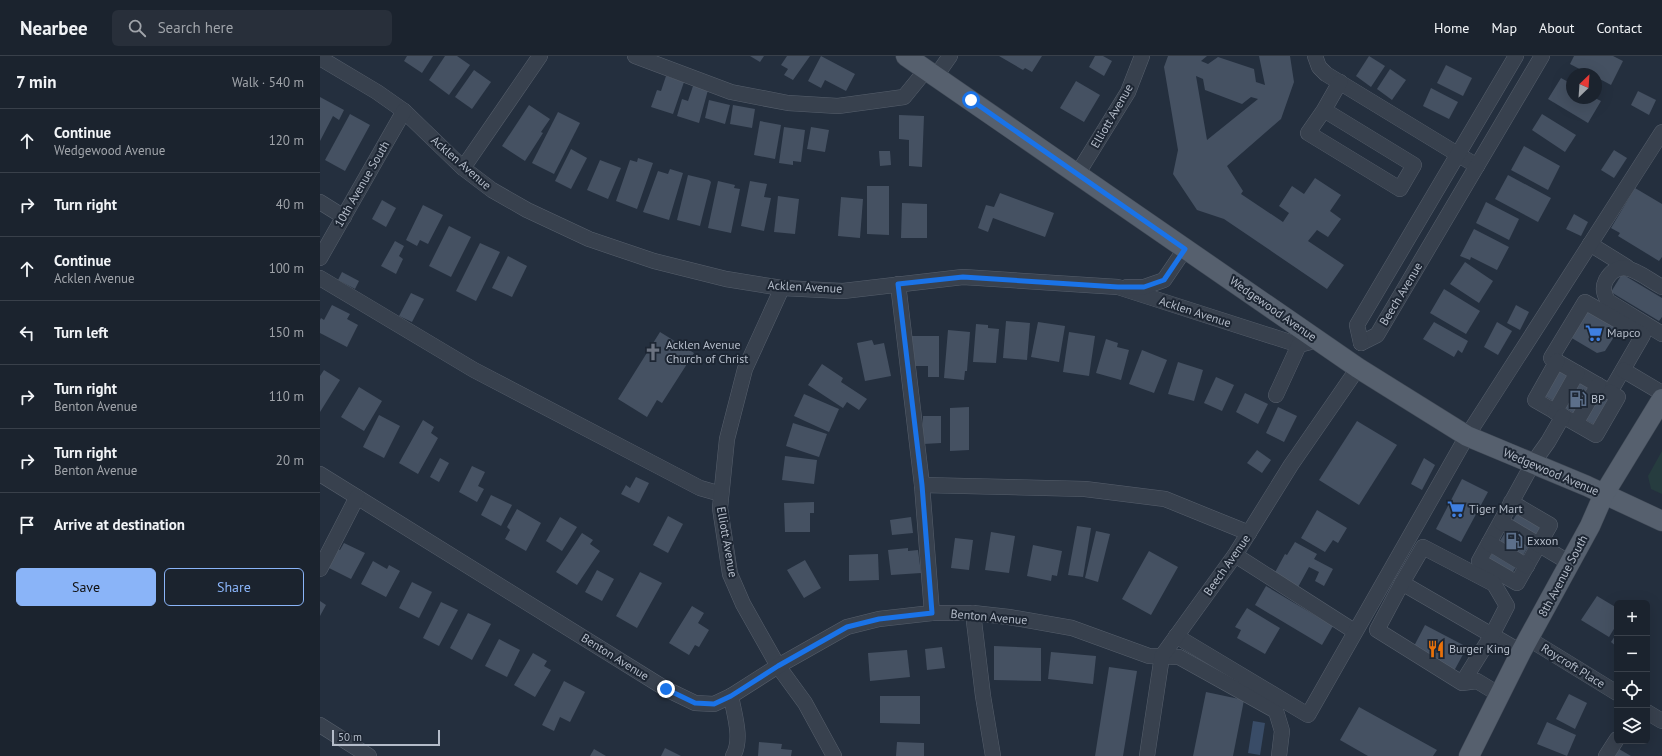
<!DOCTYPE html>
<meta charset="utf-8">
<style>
:root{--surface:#1b232e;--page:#282f3a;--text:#f1f3f6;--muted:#a0a4aa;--line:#39404a;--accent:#8ab4f8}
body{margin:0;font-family:"PT Sans",sans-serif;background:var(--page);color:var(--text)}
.controls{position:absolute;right:12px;bottom:12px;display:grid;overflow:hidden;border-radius:6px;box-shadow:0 4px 16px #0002}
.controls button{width:36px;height:36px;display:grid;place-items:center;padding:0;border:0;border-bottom:1px solid var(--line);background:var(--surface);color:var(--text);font:20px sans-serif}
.compass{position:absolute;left:1246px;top:12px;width:36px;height:36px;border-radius:50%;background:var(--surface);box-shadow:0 4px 16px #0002;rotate:25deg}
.scale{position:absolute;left:12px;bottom:10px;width:108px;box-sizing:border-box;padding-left:4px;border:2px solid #b4bcc9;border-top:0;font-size:11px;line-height:14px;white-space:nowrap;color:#b4bcc9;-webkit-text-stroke:3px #1d2633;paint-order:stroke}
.stop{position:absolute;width:12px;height:12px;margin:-9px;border:3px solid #1a73e8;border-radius:50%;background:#fff}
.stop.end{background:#1a73e8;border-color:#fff;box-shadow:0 1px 4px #0008}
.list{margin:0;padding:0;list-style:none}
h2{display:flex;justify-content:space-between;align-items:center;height:52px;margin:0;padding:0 16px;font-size:17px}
h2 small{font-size:13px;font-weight:400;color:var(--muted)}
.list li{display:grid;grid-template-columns:26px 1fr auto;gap:12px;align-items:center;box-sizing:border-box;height:64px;padding:0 16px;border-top:1px solid var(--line)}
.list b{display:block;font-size:15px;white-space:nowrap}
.list p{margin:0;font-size:13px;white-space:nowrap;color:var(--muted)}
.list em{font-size:13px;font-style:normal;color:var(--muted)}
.actions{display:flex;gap:8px;padding:12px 16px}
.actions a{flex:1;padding:9px 0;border:1px solid var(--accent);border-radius:6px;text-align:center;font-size:14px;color:var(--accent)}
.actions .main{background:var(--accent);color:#111}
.icon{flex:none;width:22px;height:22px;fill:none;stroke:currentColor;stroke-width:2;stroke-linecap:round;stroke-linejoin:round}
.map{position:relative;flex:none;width:1342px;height:700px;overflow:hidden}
header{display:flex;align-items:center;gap:24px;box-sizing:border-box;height:56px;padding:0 20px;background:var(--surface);border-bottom:1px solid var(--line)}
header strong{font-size:19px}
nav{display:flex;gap:22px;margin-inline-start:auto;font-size:14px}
.search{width:280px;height:36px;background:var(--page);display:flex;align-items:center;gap:10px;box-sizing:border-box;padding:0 14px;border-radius:6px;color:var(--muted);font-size:15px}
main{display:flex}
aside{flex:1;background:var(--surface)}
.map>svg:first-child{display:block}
.green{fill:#263c3f}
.water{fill:#394c67}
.building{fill:#455162;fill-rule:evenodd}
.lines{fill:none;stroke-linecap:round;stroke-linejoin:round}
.minor-casing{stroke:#565f6c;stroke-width:16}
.major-casing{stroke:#414a57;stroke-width:21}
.minor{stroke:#38414e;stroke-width:15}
.major{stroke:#56606e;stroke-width:20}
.route{stroke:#1a73e8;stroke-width:5}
.labels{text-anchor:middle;stroke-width:4;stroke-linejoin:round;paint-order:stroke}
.street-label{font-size:12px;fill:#b4bcc9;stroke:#1d2633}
.poi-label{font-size:12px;fill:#b4bcc9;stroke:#1d2633;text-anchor:start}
</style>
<header>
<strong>Nearbee</strong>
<div class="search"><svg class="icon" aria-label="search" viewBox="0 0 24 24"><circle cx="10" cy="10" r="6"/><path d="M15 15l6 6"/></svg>Search here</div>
<nav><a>Home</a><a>Map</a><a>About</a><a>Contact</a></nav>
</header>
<main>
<aside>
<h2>7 min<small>Walk · 540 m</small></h2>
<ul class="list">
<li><svg class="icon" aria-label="ahead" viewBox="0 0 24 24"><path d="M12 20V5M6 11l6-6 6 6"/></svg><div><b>Continue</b><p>Wedgewood Avenue</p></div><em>120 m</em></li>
<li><svg class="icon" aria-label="right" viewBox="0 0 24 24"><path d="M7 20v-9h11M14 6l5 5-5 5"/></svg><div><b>Turn right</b></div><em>40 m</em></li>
<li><svg class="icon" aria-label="ahead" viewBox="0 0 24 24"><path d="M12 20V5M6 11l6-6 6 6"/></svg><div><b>Continue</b><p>Acklen Avenue</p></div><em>100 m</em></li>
<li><svg class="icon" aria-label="left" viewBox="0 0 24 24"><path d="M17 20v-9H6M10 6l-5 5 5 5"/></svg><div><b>Turn left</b></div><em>150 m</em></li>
<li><svg class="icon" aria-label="right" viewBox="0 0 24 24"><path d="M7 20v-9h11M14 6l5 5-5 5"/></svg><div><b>Turn right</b><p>Benton Avenue</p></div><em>110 m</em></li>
<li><svg class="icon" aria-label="right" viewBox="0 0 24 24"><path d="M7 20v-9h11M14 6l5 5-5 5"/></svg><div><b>Turn right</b><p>Benton Avenue</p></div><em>20 m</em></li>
<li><svg class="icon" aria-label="arrive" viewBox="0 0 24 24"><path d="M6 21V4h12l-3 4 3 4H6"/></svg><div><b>Arrive at destination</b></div></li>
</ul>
<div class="actions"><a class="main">Save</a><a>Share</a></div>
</aside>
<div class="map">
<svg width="1342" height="700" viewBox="0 0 1342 700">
<rect width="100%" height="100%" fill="#242f3e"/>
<!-- green -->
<path class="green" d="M1342,395V438L1331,433L1328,420Z"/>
<!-- water -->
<path class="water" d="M933,665L945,667L940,699L928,697Z"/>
<!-- building -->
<g class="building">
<path d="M87,0H113L102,17L84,5Z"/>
<path d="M125,0H137L150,9L129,39L109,24Z"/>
<path d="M430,0H444L440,6Z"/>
<path d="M467,0H490L473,24L464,19L468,13L461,9Z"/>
<path d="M501,0L535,18L526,35L505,24L501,32L488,25Z"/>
<path d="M679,0H722L712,16L705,12L703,14Z"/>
<path d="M775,0H783L792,5L784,20L769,11Z"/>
<path d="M848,0H887L881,5L888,8L898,1L934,13L936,26L945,29L939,0H970L974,26L961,63L907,110L923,135L921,138L963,166L969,157L959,150L972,130L984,138L995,122L1021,139L1010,155L1021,163L1008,181L997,174L988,185L1024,209L1007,233L904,163L877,154L853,118L858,94L844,11ZM876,20L883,23L885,34L922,48L931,41L938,43L887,84Z"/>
<path d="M1049,0L1065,10L1051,31L1036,20Z"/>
<path d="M1254,0H1293L1303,5L1291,29L1276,21V18H1269L1250,8Z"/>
<path d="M1126,9L1152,22L1143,40L1117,27Z"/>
<path d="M1070,13L1086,24L1072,44L1057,33Z"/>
<path d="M154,14L171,26L152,53L135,41Z"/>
<path d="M346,20L364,26L353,58L331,51L337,34L341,35Z"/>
<path d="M1241,22L1252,28V42H1275L1281,45L1268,67L1228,43Z"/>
<path d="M756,25L780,39L764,66L740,52Z"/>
<path d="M373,30L388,34L379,67L357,60L362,43L368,45Z"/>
<path d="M1111,32L1138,46L1129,63L1103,50Z"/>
<path d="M1318,35L1336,44L1329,59L1311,49Z"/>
<path d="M0,41L24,54L19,64L13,60L0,85Z"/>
<path d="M389,44L410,49L405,68L385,62Z"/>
<path d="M209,49L230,63L221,76L223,77L205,105L182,90Z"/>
<path d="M413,49L435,53L432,72L410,68Z"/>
<path d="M238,56L260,67L234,118L212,107Z"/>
<path d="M30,58L50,69L25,115L5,104Z"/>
<path d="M1222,58L1256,79L1245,96L1212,74Z"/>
<path d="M579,59L604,60L602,111L589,110V84L579,83Z"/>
<path d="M440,65L461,69L455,103L434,99Z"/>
<path d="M464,71L485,74L481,106L473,105V109L459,107Z"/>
<path d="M491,71L509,74L505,96L487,93Z"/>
<path d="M1204,90L1240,110L1228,134L1191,114Z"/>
<path d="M251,93L267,102L251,133L235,125Z"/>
<path d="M1294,94L1307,102L1294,122L1281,114Z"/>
<path d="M559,95H570L571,109L560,110Z"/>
<path d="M318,102L333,107L317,153L296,145L310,104L317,106Z"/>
<path d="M280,104L301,112L288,143L267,134Z"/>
<path d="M350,113L363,117L349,164L323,156L338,115L348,118Z"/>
<path d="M368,119L389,124L391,126L380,170L357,164Z"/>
<path d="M1188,119L1231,142L1218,166L1175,143Z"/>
<path d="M398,125L415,129L414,132L420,133L411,177L388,172Z"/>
<path d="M430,125L447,128L444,141L451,142L444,175L421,170Z"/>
<path d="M547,130H569V179L547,178Z"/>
<path d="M1315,132L1342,148V201L1339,205L1298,180L1300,177L1291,172Z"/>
<path d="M680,137L734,157L725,181L673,162L668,176L658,172L666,149L674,151Z"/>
<path d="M458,140L479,143L475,178L454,176Z"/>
<path d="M521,141L543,143L540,182L518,180Z"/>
<path d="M62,144L76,152L66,171L52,163Z"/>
<path d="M1166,146L1199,163L1189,184L1156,167Z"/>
<path d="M582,147L607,148V182H581Z"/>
<path d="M103,149L123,159L108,188L100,184L97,190L86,184Z"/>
<path d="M1254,158L1268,166L1261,180L1246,173Z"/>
<path d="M129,170L151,181L131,221L109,210Z"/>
<path d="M1154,173L1189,191L1177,214L1151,201L1150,204L1140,200Z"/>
<path d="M75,185L84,190L79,200L83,203L76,218L61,210Z"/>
<path d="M160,187L180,196L156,245L136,235Z"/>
<path d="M188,200L207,210L192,241L172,232Z"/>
<path d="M1145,206L1173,225L1159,247L1130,228Z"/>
<path d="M22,216L39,225L35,233L18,224Z"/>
<path d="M1302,218L1342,242V261L1339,265L1291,236Z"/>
<path d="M1124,233L1160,255L1146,278L1110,257Z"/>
<path d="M91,237L104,243L92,266L79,260Z"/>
<path d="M12,249L30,258L27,263L38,269L27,291L0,277V264L1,262L4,264Z"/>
<path d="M1196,249L1209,256L1200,274L1187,267Z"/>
<path d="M1267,254L1299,273L1285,295L1277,297L1250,281Z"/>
<path d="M686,265L710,267L707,304L683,302Z"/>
<path d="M718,266L745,270L739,306L711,301Z"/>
<path d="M1114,266L1148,285L1142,297L1138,294L1134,301L1103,283Z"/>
<path d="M1177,266L1192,275L1178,299L1164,291Z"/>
<path d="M656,268L668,269V272L679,273L676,307L653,306Z"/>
<path d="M628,274L650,276L647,315H645L644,324L624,322Z"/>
<path d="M340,276L374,297L342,347L337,344L327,361L298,343Z"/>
<path d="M749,276L775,280L769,320L743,316Z"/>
<path d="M592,280H619V321H608V310H592Z"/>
<path d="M786,283L798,287L797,291L809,294L801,324L776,317Z"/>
<path d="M552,284L554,289L564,287L571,320L545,325L537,287Z"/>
<path d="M822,294L847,304L834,337L809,328Z"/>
<path d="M858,306L883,314L874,345L848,338Z"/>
<path d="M502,308L523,322L521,326L547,343L539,354L527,346L523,352L488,329Z"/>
<path d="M4,314L20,324L0,356V320Z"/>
<path d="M1238,314L1293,346L1278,371L1223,339Z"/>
<path d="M896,321L914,329L902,355L884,347Z"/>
<path d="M39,331L62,345L44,375L21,361Z"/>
<path d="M925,337L948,348L938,368L916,356Z"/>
<path d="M484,338L519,353L509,376L474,360Z"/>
<path d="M649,351V394L630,395V352Z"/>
<path d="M958,351L977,360L964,386L946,377Z"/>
<path d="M59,359L80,370L64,402L43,391Z"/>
<path d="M603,360H621V387L603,388Z"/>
<path d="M103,364L114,371L111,377L118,382L98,418L79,407Z"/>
<path d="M1037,365L1077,389L1039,449L999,424Z"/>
<path d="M473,367L507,378L499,401L466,390Z"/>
<path d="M937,394L951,404L942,417L927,407Z"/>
<path d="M465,400L497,404L494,428L462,424Z"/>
<path d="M120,402L129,407L119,426L110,421Z"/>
<path d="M1104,402L1115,409L1102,434L1091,428Z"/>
<path d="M152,410L165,416L158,430L164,433L157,446L139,436Z"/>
<path d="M316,421L329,427L319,447L301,438L306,429L310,432Z"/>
<path d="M1142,423L1168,436L1141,486L1116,473Z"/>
<path d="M171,439L192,449L181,470L161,459Z"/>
<path d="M494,446V457H490V476H465L464,447Z"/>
<path d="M197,453L221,467L206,495L185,483L190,474L187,471Z"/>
<path d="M997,454L1027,472L1018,487L1013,484L1005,496L981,482Z"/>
<path d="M1198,456L1221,470L1191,519L1168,504Z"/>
<path d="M348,460L363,468L348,497L333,489Z"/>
<path d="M240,461L257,471L242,495L226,485Z"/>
<path d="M591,461L593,477L572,479L570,464Z"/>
<path d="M757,470L771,472L763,521L748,519Z"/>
<path d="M776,475L790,478L778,526L765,522Z"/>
<path d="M671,476L695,480L689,517L665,514Z"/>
<path d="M262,477L273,484L270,488L280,495L257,529L236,516Z"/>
<path d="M635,482L653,484L649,514L631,512Z"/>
<path d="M975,486L997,498L994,503L1013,513L1004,530L995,525L999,516L989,511L977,533L953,520L965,498L967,499Z"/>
<path d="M24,487L45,497L31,523L5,510L15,491L20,494Z"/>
<path d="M713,489L742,495L737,520L732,519L731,525L707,520Z"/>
<path d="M588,492V495L598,494L601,517L571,519L568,494Z"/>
<path d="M829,495L858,511L831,559L802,543Z"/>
<path d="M558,498L559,524L529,525V499Z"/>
<path d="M485,504L501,532L484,542L467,514Z"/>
<path d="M53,505L67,513L69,509L80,515L66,541L41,528Z"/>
<path d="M277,514L294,523L282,545L265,536Z"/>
<path d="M320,516L342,527L317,572L296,560Z"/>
<path d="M92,526L112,536L99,562L79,552Z"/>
<path d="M946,530L1013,570L1002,589L935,549Z"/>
<path d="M1277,540L1297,552V568L1289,581L1261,564Z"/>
<path d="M0,545L6,549L0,560Z"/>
<path d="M121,546L138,554L119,590L103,582Z"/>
<path d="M372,550L384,557L378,567L389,574L379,591L375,589L369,599L349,587Z"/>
<path d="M927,552L960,572L945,598L917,582L921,574L915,571Z"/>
<path d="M148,557L171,568L152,604L130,592Z"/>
<path d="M1105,569L1147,591L1134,615L1093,592Z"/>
<path d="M1297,577V591L1291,586Z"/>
<path d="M179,583L200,594L187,621L165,610Z"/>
<path d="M674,590L721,592V625L674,624Z"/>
<path d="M622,591L625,612L607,614L605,593Z"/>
<path d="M587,594L590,621L550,625L548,597Z"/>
<path d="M731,596L776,600L773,628L728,623Z"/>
<path d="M213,597L227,605L224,610L231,614L215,641L194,629Z"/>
<path d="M789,611L817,615L803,700H775Z"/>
<path d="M244,625L265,636L250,666L240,661L234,675L222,669Z"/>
<path d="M886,636L924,644L913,700H873Z"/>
<path d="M1249,638L1267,647L1255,673L1236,663Z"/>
<path d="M560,640H600V668L560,667Z"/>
<path d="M1039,651L1117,694L1113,700H1048L1020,684Z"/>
<path d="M1227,666L1256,679L1247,700L1217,688Z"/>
<path d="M439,686L462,688L461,693L472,694L471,700H438Z"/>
<path d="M577,686L604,687V700H576Z"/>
<path d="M345,692L361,700H341Z"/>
<path d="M274,693L286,700H270Z"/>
<path d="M1299,693L1311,700H1295Z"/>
</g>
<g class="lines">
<!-- minor casing -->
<g class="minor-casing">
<g id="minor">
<path d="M315,0L411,36L468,47L518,50L584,41L606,14"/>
<path d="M995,0L999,11L1006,18L1157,110"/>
<path d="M0,2L57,36L84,55L143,112L172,134L207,154L269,183L334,205L406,223L462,232L523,235L643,221L798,231L979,289L998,284"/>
<path d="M616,20L630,0"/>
<path d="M1004,54L1094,109L1080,133L988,77L1004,54L1020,26"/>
<path d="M143,112L220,0"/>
<path d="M758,117L808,36L822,0"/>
<path d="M0,146L24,161"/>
<path d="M1270,188L1307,211"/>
<path d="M0,202L84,55"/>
<path d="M0,222L154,314L380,432L401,438"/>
<path d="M578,228L602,429L612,557"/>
<path d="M807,231H824L844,224L865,193"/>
<path d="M1342,231C1323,221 1301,198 1286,224C1282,232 1284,238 1288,245L1342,278"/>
<path d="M462,232L425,313L407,383L400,452L410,518L423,548L458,610L485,647L514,700"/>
<path d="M1265,246L1323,279L1290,336L1231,302Z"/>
<path d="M1041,287L1057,279L1222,0"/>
<path d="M1041,287L1037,269L1196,0"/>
<path d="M1237,305L1215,344L1276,379L1298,341L1290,336"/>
<path d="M1303,314L1342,337"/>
<path d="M956,339L979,289"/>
<path d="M1235,356L1257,317"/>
<path d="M1256,367L1278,329"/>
<path d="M0,418L346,633L375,647L394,648L411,640L458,610L527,571L559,563L612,557H653L689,561L752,572L829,600L859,601L956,655L962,675L959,700"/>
<path d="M602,429L765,433L845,443L929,477"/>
<path d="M1191,446L1230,469L1197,527L1159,505L1213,407L1228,386L1243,360"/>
<path d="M1181,466L1250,507"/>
<path d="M1169,487L1207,510"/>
<path d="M915,499L1034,575"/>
<path d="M0,513L37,441"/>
<path d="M1082,527L1201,596"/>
<path d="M653,557L663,640L673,700"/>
<path d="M856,580L988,659L1147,380L1342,76"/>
<path d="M1209,583L1297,637"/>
<path d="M1142,627L1172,579L1187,550L1174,528L1103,491L1082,527L1057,574L1142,627L1157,625L1180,639"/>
<path d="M411,640C414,658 423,683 413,700"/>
<path d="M1327,656L1342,665"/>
<path d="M0,669L49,700"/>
<path d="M827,700L842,600L915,499L971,409L1038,312"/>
<path d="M1286,700L1297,683"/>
</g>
</g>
<!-- major casing -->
<g class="major-casing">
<g id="major">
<path d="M586,0L1038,312L1147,380L1267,430L1342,465"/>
<path d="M1149,700L1201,596L1270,470L1284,438L1342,343"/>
</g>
</g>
<!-- minor -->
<use href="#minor" class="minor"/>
<!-- major -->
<use href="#major" class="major"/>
</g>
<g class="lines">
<!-- route -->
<path class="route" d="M346,633L375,647L394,648L411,640L458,610L527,571L559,563L612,557L602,429L578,228L643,221L798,231H824L844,224L865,193L651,44"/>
</g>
<!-- icons -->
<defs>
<g id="supermarket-bare" transform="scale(1.38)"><path d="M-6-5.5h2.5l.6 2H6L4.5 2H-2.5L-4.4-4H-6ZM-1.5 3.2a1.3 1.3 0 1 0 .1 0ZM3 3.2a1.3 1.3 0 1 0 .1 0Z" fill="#3f7fe0" stroke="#1d2633" stroke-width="2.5" paint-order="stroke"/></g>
<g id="church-bare" transform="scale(1.38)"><path d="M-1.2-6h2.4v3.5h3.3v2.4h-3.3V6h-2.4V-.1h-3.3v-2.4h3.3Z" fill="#6b7280" stroke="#1d2633" stroke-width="2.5" paint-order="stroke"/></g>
<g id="fuel-bare" transform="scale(1.38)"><path d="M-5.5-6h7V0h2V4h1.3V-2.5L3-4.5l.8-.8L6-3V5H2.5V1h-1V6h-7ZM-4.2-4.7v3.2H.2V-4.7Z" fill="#5c6f8a" stroke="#1d2633" stroke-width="2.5" paint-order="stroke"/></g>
<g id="restaurant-bare" transform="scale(1.38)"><path d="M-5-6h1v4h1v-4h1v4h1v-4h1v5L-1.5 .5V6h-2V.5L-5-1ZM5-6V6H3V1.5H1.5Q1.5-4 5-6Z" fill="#e8710a" stroke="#1d2633" stroke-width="2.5" paint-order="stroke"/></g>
</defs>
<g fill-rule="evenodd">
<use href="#supermarket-bare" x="1274" y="277"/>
<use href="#church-bare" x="333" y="296"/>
<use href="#fuel-bare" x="1258" y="343"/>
<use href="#supermarket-bare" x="1136" y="453"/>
<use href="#fuel-bare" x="1194" y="485"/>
<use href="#restaurant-bare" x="1116" y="593"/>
</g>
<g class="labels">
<!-- street labels -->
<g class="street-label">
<text transform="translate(792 60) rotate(-60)" y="4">Elliott Avenue</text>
<text transform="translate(141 107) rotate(41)" y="4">Acklen Avenue</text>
<text transform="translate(42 128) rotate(-60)" y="4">10th Avenue South</text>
<text transform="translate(485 231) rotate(3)" y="4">Acklen Avenue</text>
<text transform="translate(1081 238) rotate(-59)" y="4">Beech Avenue</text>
<text transform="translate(953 253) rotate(35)" y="4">Wedgewood Avenue</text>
<text transform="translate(875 256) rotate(18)" y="4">Acklen Avenue</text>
<text transform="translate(1231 416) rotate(23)" y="4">Wedgewood Avenue</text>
<text transform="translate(407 486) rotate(80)" y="4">Elliott Avenue</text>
<text transform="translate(907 509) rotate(-55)" y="4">Beech Avenue</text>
<text transform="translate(1243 520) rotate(-62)" y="4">8th Avenue South</text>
<text transform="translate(669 561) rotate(5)" y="4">Benton Avenue</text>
<text transform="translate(295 601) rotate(32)" y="4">Benton Avenue</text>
<text transform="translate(1253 610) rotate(32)" y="4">Roycroft Place</text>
</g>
<!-- poi labels -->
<g class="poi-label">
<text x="1287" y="281">Mapco</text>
<text x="346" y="293">Acklen Avenue<tspan x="346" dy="14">Church of Christ</tspan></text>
<text x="1271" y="347">BP</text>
<text x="1149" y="457">Tiger Mart</text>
<text x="1207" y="489">Exxon</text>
<text x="1129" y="597">Burger King</text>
</g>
</g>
</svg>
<div class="controls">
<button>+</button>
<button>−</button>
<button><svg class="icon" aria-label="locate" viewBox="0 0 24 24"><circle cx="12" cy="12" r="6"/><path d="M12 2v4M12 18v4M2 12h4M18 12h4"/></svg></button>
<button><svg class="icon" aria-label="layers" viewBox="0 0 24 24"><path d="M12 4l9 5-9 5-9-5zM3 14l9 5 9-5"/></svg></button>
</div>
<svg class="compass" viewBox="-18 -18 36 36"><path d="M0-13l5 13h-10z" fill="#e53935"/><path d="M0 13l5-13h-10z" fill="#a0a4aa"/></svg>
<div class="scale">50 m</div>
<div class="stop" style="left:651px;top:44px"></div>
<div class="stop end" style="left:346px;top:633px"></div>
</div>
</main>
